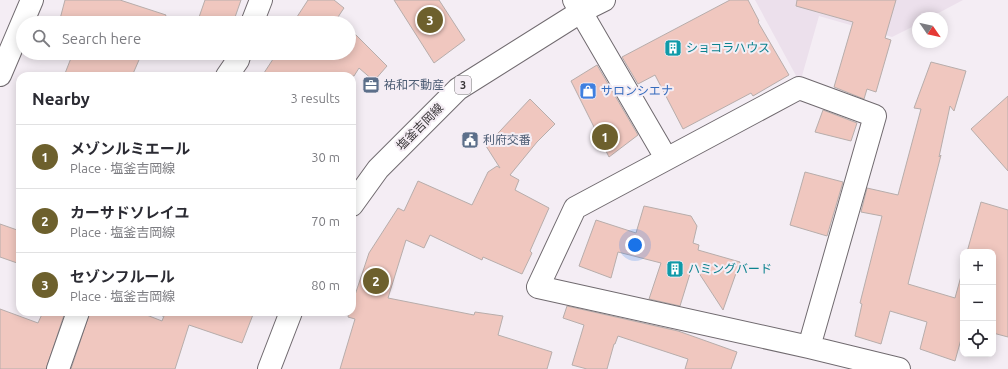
<!DOCTYPE html>
<meta charset="utf-8">
<style>
:root{--surface:#fff;--page:#f2f2f3;--text:#2b2b33;--muted:#7c7c81;--line:#e1e1e2;--accent:#6d602d}
body{margin:0;font-family:Ubuntu,"Noto Sans JP",sans-serif;background:var(--page);color:var(--text)}
.controls{position:absolute;right:12px;bottom:12px;display:grid;overflow:hidden;border-radius:8px;box-shadow:0 2px 10px #0003}
.controls button{width:36px;height:36px;display:grid;place-items:center;padding:0;border:0;border-bottom:1px solid var(--line);background:var(--surface);color:var(--text);font:20px sans-serif}
.compass{position:absolute;left:912px;top:12px;width:36px;height:36px;border-radius:50%;background:var(--surface);box-shadow:0 2px 10px #0003;rotate:124deg}
.you{position:absolute;left:635px;top:245px;width:14px;height:14px;margin:-10px;border:3px solid #fff;border-radius:50%;background:#1a73e8;box-shadow:0 0 0 6px #1a73e833}
.badge{display:grid;place-items:center;width:26px;height:26px;border-radius:50%;background:var(--accent);color:#fff;font-size:13px;font-weight:700}
.pin{position:absolute;translate:-50% -50%;border:2px solid #fff;box-shadow:0 1px 4px #0006}
.list{margin:0;padding:0;list-style:none}
h2{display:flex;justify-content:space-between;align-items:center;height:52px;margin:0;padding:0 16px;font-size:17px}
h2 small{font-size:13px;font-weight:400;color:var(--muted)}
.list li{display:grid;grid-template-columns:26px 1fr auto;gap:12px;align-items:center;box-sizing:border-box;height:64px;padding:0 16px;border-top:1px solid var(--line)}
.list b{display:block;font-size:15px;white-space:nowrap}
.list p{margin:0;font-size:13px;white-space:nowrap;color:var(--muted)}
.list em{font-size:13px;font-style:normal;color:var(--muted)}
.icon{flex:none;width:22px;height:22px;fill:none;stroke:currentColor;stroke-width:2;stroke-linecap:round;stroke-linejoin:round}
.map{position:relative;flex:none;width:1008px;height:369px;overflow:hidden}
.search{position:absolute;background:var(--surface);box-shadow:0 2px 10px #0003;left:16px;top:16px;width:340px;height:44px;display:flex;align-items:center;gap:10px;box-sizing:border-box;padding:0 14px;border-radius:22px;color:var(--muted);font-size:15px}
.panel{position:absolute;background:var(--surface);box-shadow:0 2px 10px #0003;left:16px;top:72px;width:340px;height:244px;border-radius:12px}
.map>svg:first-child{display:block}
.built{fill:#ece0ec}
.building{fill:#f0c7bf;stroke:#b7adab}
.lines{fill:none;stroke-linecap:round;stroke-linejoin:round}
.street-casing{stroke:#706a6f;stroke-width:24}
.secondary-casing{stroke:#706a6f;stroke-width:24}
.primary-casing{stroke:#706a6f;stroke-width:24}
.street{stroke:#fff;stroke-width:22}
.secondary{stroke:#fff;stroke-width:22}
.primary{stroke:#fff;stroke-width:22}
.labels{text-anchor:middle;stroke-width:4;stroke-linejoin:round;paint-order:stroke}
.shield{fill:#f4edf4;stroke:#706c70;stroke-width:1}
.shield-label{font-size:11px;font-weight:bold;fill:#383537}
.culture-label{font-size:12px;fill:#0d838f;stroke:#f4edf4;text-anchor:start}
.service-label{font-size:12px;fill:#4e5e75;stroke:#f4edf4;text-anchor:start}
.shop-label{font-size:12px;fill:#366cbe;stroke:#f4edf4;text-anchor:start}
.street-label{font-size:12px;fill:#383537;stroke:#f4edf4}
</style>
<div class="map">
<svg width="1008" height="369" viewBox="0 0 1008 369">
<rect width="100%" height="100%" fill="#f4edf4"/>
<!-- built -->
<path class="built" d="M755,0H963L929,18H918V24L892,37L819,16L800,83Z"/>
<!-- building -->
<g class="building">
<path d="M65,0H120L166,15L163,23H71L60,19Z"/>
<path d="M205,0H241L233,23H197Z"/>
<path d="M308,0H334L344,8L338,17L344,23H293Z"/>
<path d="M394,0H439L465,40L434,63Z"/>
<path d="M730,0H748L759,21L758,22L789,75L753,96L751,93L683,129L655,75L638,84L622,57Z"/>
<path d="M797,0H896L885,38L891,40L876,92L867,89L864,99L834,87L853,22L796,6Z"/>
<path d="M349,28L387,66L374,81L359,68L354,76H262L277,53H349Z"/>
<path d="M73,53H142L132,76H64Z"/>
<path d="M931,62L966,71L954,111L950,106L939,157L941,155L908,284L955,298L963,269V332L955,361L920,349L927,322L890,311L881,344L855,336L862,304L860,303L882,216L861,212L867,188L898,195L921,109L914,108Z"/>
<path d="M597,65L638,135L609,157L571,81Z"/>
<path d="M1008,96V171L971,129Z"/>
<path d="M530,99L555,124L537,142L510,175L519,180L515,190L549,208L530,251L532,253L522,274L483,257L482,260L430,235L424,248L406,240L388,298L474,315L475,312L503,316L498,335L552,352L547,369H340L355,319L348,317L349,312H352V304L369,253L398,208L404,211L418,181L472,205L488,172L497,166L500,168L486,146Z"/>
<path d="M823,110L857,123L851,141L815,132Z"/>
<path d="M805,172L843,182L827,236L790,225Z"/>
<path d="M981,202L1008,210V337L993,333V252H967Z"/>
<path d="M644,206L691,216L697,226L693,243L699,245L698,250L740,262L723,310L693,264L680,306L649,299L661,263L618,252L611,278L579,266L596,220L636,233Z"/>
<path d="M0,224L20,231V264L0,257Z"/>
<path d="M567,306L678,331L737,352L731,369H685L688,359L618,336L615,344H614L607,369H587L572,365L584,325L563,318Z"/>
<path d="M0,309L38,323L43,312H65L46,369H0Z"/>
<path d="M90,312H139L162,321L164,316H162L163,312H254L242,343L189,325L175,369H71Z"/>
</g>
<g class="lines">
<!-- street casing -->
<g class="street-casing">
<g id="street">
<path d="M574,0L666,158"/>
<path d="M252,23L261,0"/>
<path d="M227,76L238,60L240,53"/>
<path d="M809,347L875,116L799,88L575,208L538,287L809,347L899,369"/>
<path d="M58,369L78,312"/>
</g>
</g>
<!-- secondary casing -->
<g class="secondary-casing">
<path id="secondary" d="M0,75L32,0"/>
</g>
<!-- primary casing -->
<g class="primary-casing">
<g id="primary">
<path d="M352,205L378,169L458,89L582,11L604,0"/>
<path d="M269,369L291,312"/>
</g>
</g>
<!-- street -->
<use href="#street" class="street"/>
<!-- secondary -->
<use href="#secondary" class="secondary"/>
<!-- primary -->
<use href="#primary" class="primary"/>
</g>
<!-- icons -->
<defs>
<g id="building-square" transform="scale(0.9)"><rect x="-9" y="-9" width="18" height="18" rx="4" fill="#0f9aa8" stroke="#f4edf4"/><path d="M-4-6H4V6H1V3H-1V6H-4ZM-2.5-4.3h1.7v1.8h-1.7ZM.8-4.3h1.7v1.8H.8ZM-2.5-1h1.7V.8h-1.7ZM.8-1h1.7V.8H.8Z" fill="#fff"/></g>
<g id="office-square" transform="scale(0.9)"><rect x="-9" y="-9" width="18" height="18" rx="4" fill="#5c6f8a" stroke="#f4edf4"/><path d="M-6-3h4V-5.5h4V-3h4V5H-6ZM-1-4.5V-3h2v-1.5ZM-6 0V1H6V0Z" fill="#fff"/></g>
<g id="shop-square" transform="scale(0.9)"><rect x="-9" y="-9" width="18" height="18" rx="4" fill="#3f7fe0" stroke="#f4edf4"/><path d="M-5-2.5h2.3a2.7 3.5 0 0 1 5.4 0H5L5.5 6h-11ZM-1.5-2.5h3a1.5 2.3 0 0 0-3 0Z" fill="#fff"/></g>
<g id="civic-square" transform="scale(0.9)"><rect x="-9" y="-9" width="18" height="18" rx="4" fill="#5c6f8a" stroke="#f4edf4"/><path d="M-.6-6.5H3V-4.5H.6V-3L4-1V1h2V6H-6V1h2V-1L-.6-3ZM-1.2 2.5V6h2.4V2.5Z" fill="#fff"/></g>
</defs>
<g fill-rule="evenodd">
<use href="#building-square" x="673" y="48"/>
<use href="#office-square" x="371" y="85"/>
<use href="#shop-square" x="588" y="91"/>
<use href="#civic-square" x="470" y="140"/>
<use href="#building-square" x="675" y="269"/>
</g>
<g class="labels">
<!-- shield labels -->
<rect class="shield" x="455" y="76" width="16" height="18" rx="3"/>
<g class="shield-label">
<text x="463" y="89">3</text>
</g>
<!-- culture labels -->
<g class="culture-label">
<text x="686" y="52">ショコラハウス</text>
<text x="688" y="273">ハミングバード</text>
</g>
<!-- service labels -->
<g class="service-label">
<text x="384" y="89">祐和不動産</text>
<text x="483" y="144">利府交番</text>
</g>
<!-- shop labels -->
<g class="shop-label">
<text x="601" y="95">サロンシエナ</text>
</g>
<!-- street labels -->
<g class="street-label">
<text transform="translate(420 127) rotate(-45)" y="4">塩釜吉岡線</text>
</g>
</g>
</svg>
<div class="controls">
<button>+</button>
<button>−</button>
<button><svg class="icon" aria-label="locate" viewBox="0 0 24 24"><circle cx="12" cy="12" r="6"/><path d="M12 2v4M12 18v4M2 12h4M18 12h4"/></svg></button>
</div>
<svg class="compass" viewBox="-18 -18 36 36"><path d="M0-13l5 13h-10z" fill="#e53935"/><path d="M0 13l5-13h-10z" fill="#7c7c81"/></svg>
<div class="you"></div>
<div class="pin badge" style="left:605px;top:137px">1</div>
<div class="pin badge" style="left:376px;top:281px">2</div>
<div class="pin badge" style="left:430px;top:20px">3</div>
<div class="search"><svg class="icon" aria-label="search" viewBox="0 0 24 24"><circle cx="10" cy="10" r="6"/><path d="M15 15l6 6"/></svg>Search here</div>
<section class="panel">
<h2>Nearby<small>3 results</small></h2>
<ul class="list">
<li><span class="badge">1</span><div><b>メゾンルミエール</b><p>Place · 塩釜吉岡線</p></div><em>30 m</em></li>
<li><span class="badge">2</span><div><b>カーサドソレイユ</b><p>Place · 塩釜吉岡線</p></div><em>70 m</em></li>
<li><span class="badge">3</span><div><b>セゾンフルール</b><p>Place · 塩釜吉岡線</p></div><em>80 m</em></li>
</ul>
</section>
</div>
